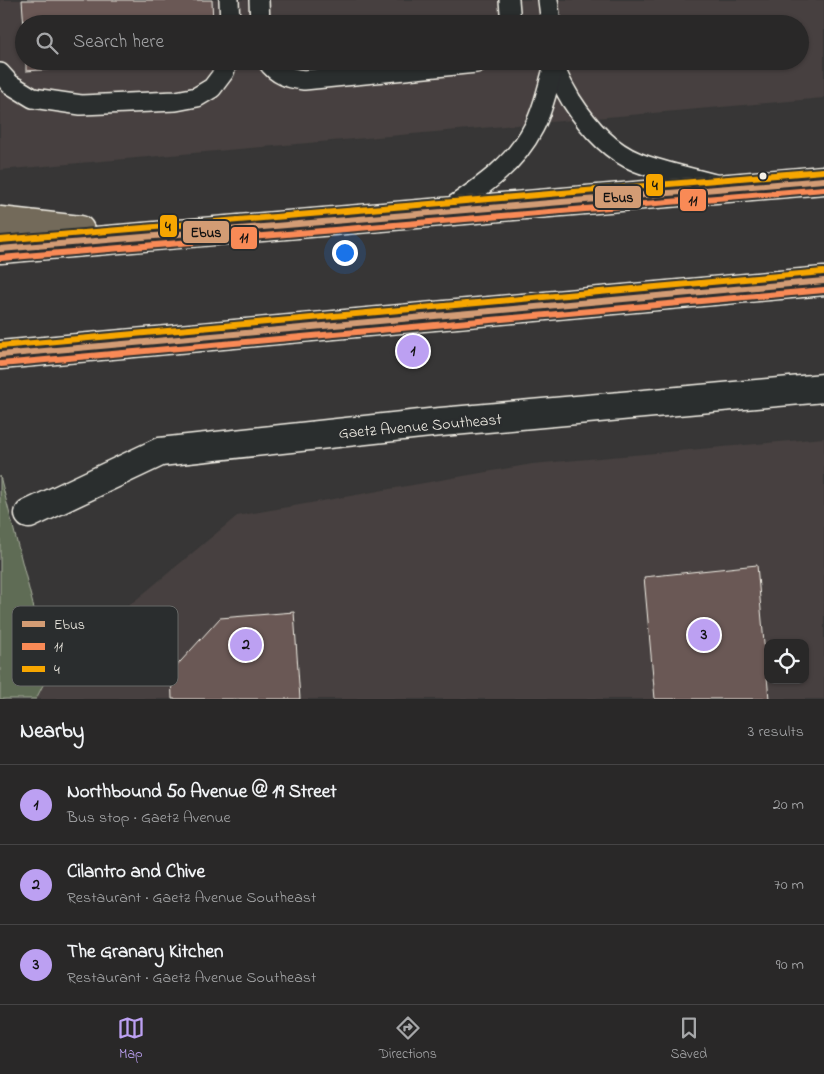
<!DOCTYPE html>
<meta charset="utf-8">
<style>
:root{--surface:#292828;--page:#353434;--text:#f1f3f6;--muted:#a5a6a8;--line:#454445;--accent:#bca0f2}
body{margin:0;font-family:"Indie Flower",sans-serif;background:var(--page);color:var(--text)}
.controls{position:absolute;right:15px;bottom:15px;display:grid;overflow:hidden;border-radius:10px;box-shadow:0 1px 4px #0004}
.controls button{width:45px;height:45px;display:grid;place-items:center;padding:0;border:0;border-bottom:1px solid var(--line);background:var(--surface);color:var(--text);font:25px sans-serif}
.you{position:absolute;left:344px;top:252px;width:18px;height:18px;margin:-12px;border:4px solid #fff;border-radius:50%;background:#1a73e8;box-shadow:0 0 0 8px #1a73e833}
.badge{display:grid;place-items:center;width:32px;height:32px;border-radius:50%;background:var(--accent);color:#111;font-size:16px;font-weight:700}
.pin{position:absolute;translate:-50% -50%;border:2px solid #fff;box-shadow:0 1px 5px #0006}
.list{margin:0;padding:0;list-style:none}
h2{display:flex;justify-content:space-between;align-items:center;height:65px;margin:0;padding:0 20px;font-size:21px}
h2 small{font-size:16px;font-weight:400;color:var(--muted)}
.list li{display:grid;grid-template-columns:32px 1fr auto;gap:15px;align-items:center;box-sizing:border-box;height:80px;padding:0 20px;border-top:1px solid var(--line)}
.list b{display:block;font-size:19px;white-space:nowrap}
.list p{margin:0;font-size:16px;white-space:nowrap;color:var(--muted)}
.list em{font-size:16px;font-style:normal;color:var(--muted)}
.icon{flex:none;width:28px;height:28px;fill:none;stroke:currentColor;stroke-width:2;stroke-linecap:round;stroke-linejoin:round}
.map{position:relative;flex:none;width:824px;height:699px;overflow:hidden}
.search{position:absolute;background:var(--surface);box-shadow:0 1px 4px #0004;left:15px;right:15px;top:15px;height:55px;display:flex;align-items:center;gap:12px;box-sizing:border-box;padding:0 18px;border-radius:28px;color:var(--muted);font-size:19px}
.sheet{height:305px;background:var(--surface)}
nav{display:flex;justify-content:space-around;align-items:center;box-sizing:border-box;height:70px;border-top:1px solid var(--line);background:var(--surface);font-size:14px;color:var(--muted)}
nav a{display:grid;justify-items:center;gap:2px}
nav .on{color:var(--accent)}
.map>svg:first-child{display:block}
.built{fill:#46403f;fill-rule:evenodd}
.green{fill:#5e6c54;stroke:#a9ae9e}
.building{fill:#6a5855;stroke:#f4f1e8}
.lines{fill:none;stroke-linecap:round;stroke-linejoin:round}
.lane-casing{stroke:#f4f1e8;stroke-width:22}
.street-casing{stroke:#f4f1e8;stroke-width:31}
.primary-casing{stroke:#f4f1e8;stroke-width:31}
.lane{stroke:#2a2d2e;stroke-width:19}
.street{stroke:#2a2d2e;stroke-width:28}
.primary{stroke:#736b5a;stroke-width:28}
.bus-1-casing{stroke:#2a2d2e;stroke-width:10}
.bus-2-casing{stroke:#2a2d2e;stroke-width:10}
.bus-3-casing{stroke:#2a2d2e;stroke-width:10}
.bus-1{stroke:#d39c74;stroke-width:6}
.bus-2{stroke:#f98a56;stroke-width:6}
.bus-3{stroke:#f7a600;stroke-width:6}
.bus-dot{fill:#f4f1e8;stroke:#2a2d2e;stroke-width:2}
.labels{text-anchor:middle;stroke-width:5;stroke-linejoin:round;paint-order:stroke}
.street-label{font-size:16px;fill:#f4f1e8;stroke:#2a2d2e}
.key{fill:#2a2d2e;stroke:#676866;stroke-width:1}
.key-label{font-size:14px;fill:#f4f1e8}
.line-badge{stroke:#2a2d2e;stroke-width:2}
.pale-badge-label{font-size:14px;text-anchor:middle;font-weight:bold;fill:#111}
</style>
<div class="map">
<svg width="824" height="699" viewBox="0 0 824 699">
<rect width="100%" height="100%" fill="#373636"/>
<filter id="ink" filterUnits="userSpaceOnUse"><feTurbulence type="fractalNoise" baseFrequency=".02" numOctaves="2"/><feDisplacementMap in="SourceGraphic" scale="10" xChannelSelector="R" yChannelSelector="G"/><feConvolveMatrix kernelMatrix="1 2 1 2 8 2 1 2 1" color-interpolation-filters="sRGB"/></filter>
<g filter="url(#ink)">
<!-- built -->
<g class="built">
<path d="M0,0H824V98L0,170ZM24,24H800V61H24Z"/>
<path d="M824,438V699H36L50,671L237,516L532,464ZM768,643H805V680H768Z"/>
</g>
<!-- green -->
<path class="green" d="M0,476L50,671L36,699H0Z"/>
<!-- building -->
<g class="building">
<path d="M22,0H212L213,24H24V28Z"/>
<path d="M26,61H182L26,71Z"/>
<path d="M757,565L769,699H655L644,577Z"/>
<path d="M294,612L300,699H172L171,672L220,618Z"/>
</g>
<g class="lines">
<!-- lane casing -->
<g class="lane-casing">
<g id="lane">
<path d="M229,0L230,24"/>
<path d="M259,0L260,24"/>
<path d="M509,0L511,24"/>
<path d="M548,0L551,24"/>
<path d="M267,61C277,75 288,78 304,80L476,63L480,61"/>
<path d="M554,61C555,74 565,89 571,100C587,125 609,151 637,162C662,172 690,177 715,184"/>
<path d="M0,73L10,84L33,98L81,105L176,101L197,97L212,88L224,72L228,61"/>
<path d="M446,211C480,188 515,165 534,127C544,108 548,86 554,65"/>
</g>
</g>
<!-- street casing -->
<g class="street-casing">
<path id="street" d="M29,514L160,452L430,423L824,388"/>
</g>
<!-- primary casing -->
<g class="primary-casing">
<g id="primary">
<path d="M0,221L80,230"/>
<path d="M0,249L824,180"/>
<path d="M0,355L824,281"/>
</g>
</g>
<!-- lane -->
<use href="#lane" class="lane"/>
<!-- street -->
<use href="#street" class="street"/>
<!-- primary -->
<use href="#primary" class="primary"/>
<!-- bus-1 casing -->
<g class="bus-1-casing">
<g id="bus-1">
<path d="M0,249L824,180"/>
<path d="M0,355L824,281"/>
</g>
</g>
<!-- bus-2 casing -->
<g class="bus-2-casing">
<g id="bus-2">
<path d="M1,258L824,189"/>
<path d="M1,364L824,290"/>
</g>
</g>
<!-- bus-3 casing -->
<g class="bus-3-casing">
<g id="bus-3">
<path d="M0,240L823,171"/>
<path d="M0,346L823,272"/>
</g>
</g>
<!-- bus-1 -->
<use href="#bus-1" class="bus-1"/>
<!-- bus-2 -->
<use href="#bus-2" class="bus-2"/>
<!-- bus-3 -->
<use href="#bus-3" class="bus-3"/>
</g>
</g>
<!-- markers -->
<circle class="bus-dot" cx="763" cy="176" r="4.5"/>
<g class="labels">
<!-- street labels -->
<g class="street-label">
<text transform="translate(420 425) rotate(-5)" y="6">Gaetz Avenue Southeast</text>
</g>
</g>
<!-- legend -->
<rect x="12" y="606" width="166" height="80" rx="8" class="key"/>
<rect x="22" y="621" width="23" height="6" fill="#d39c74"/>
<rect x="22" y="643" width="23" height="7" fill="#f98a56"/>
<rect x="22" y="666" width="23" height="6" fill="#f7a600"/>
<g class="key-label">
<text x="54" y="629">Ebus</text>
<text x="54" y="651">11</text>
<text x="54" y="674">4</text>
</g>
<g class="line-badge">
<rect x="645" y="173" width="19" height="24" rx="5" fill="#f7a600"/>
<rect x="594" y="185" width="48" height="24" rx="5" fill="#d39c74"/>
<rect x="679" y="188" width="28" height="24" rx="5" fill="#f98a56"/>
<rect x="159" y="214" width="19" height="24" rx="5" fill="#f7a600"/>
<rect x="182" y="220" width="48" height="24" rx="5" fill="#d39c74"/>
<rect x="230" y="226" width="28" height="24" rx="5" fill="#f98a56"/>
</g>
<g class="pale-badge-label">
<text x="655" y="190">4</text>
<text x="618" y="202">Ebus</text>
<text x="693" y="205">11</text>
<text x="168" y="231">4</text>
<text x="206" y="237">Ebus</text>
<text x="244" y="242">11</text>
</g>
</svg>
<div class="controls">
<button><svg class="icon" aria-label="locate" viewBox="0 0 24 24"><circle cx="12" cy="12" r="6"/><path d="M12 2v4M12 18v4M2 12h4M18 12h4"/></svg></button>
</div>
<div class="you"></div>
<div class="pin badge" style="left:413px;top:351px">1</div>
<div class="pin badge" style="left:246px;top:645px">2</div>
<div class="pin badge" style="left:704px;top:635px">3</div>
<div class="search"><svg class="icon" aria-label="search" viewBox="0 0 24 24"><circle cx="10" cy="10" r="6"/><path d="M15 15l6 6"/></svg>Search here</div>
</div>
<section class="sheet">
<h2>Nearby<small>3 results</small></h2>
<ul class="list">
<li><span class="badge">1</span><div><b>Northbound 50 Avenue @ 19 Street</b><p>Bus stop · Gaetz Avenue</p></div><em>20 m</em></li>
<li><span class="badge">2</span><div><b>Cilantro and Chive</b><p>Restaurant · Gaetz Avenue Southeast</p></div><em>70 m</em></li>
<li><span class="badge">3</span><div><b>The Granary Kitchen</b><p>Restaurant · Gaetz Avenue Southeast</p></div><em>90 m</em></li>
</ul>
</section>
<nav>
<a class="on"><svg class="icon" aria-label="map" viewBox="0 0 24 24"><path d="M3 6l6-2 6 2 6-2v14l-6 2-6-2-6 2zM9 4v14M15 6v14"/></svg>Map</a>
<a><svg class="icon" aria-label="directions" viewBox="0 0 24 24"><path d="M12 3l9 9-9 9-9-9zM9 14v-3h6M13 9l2 2-2 2"/></svg>Directions</a>
<a><svg class="icon" aria-label="saved" viewBox="0 0 24 24"><path d="M7 4h10v16l-5-4-5 4z"/></svg>Saved</a>
</nav>
